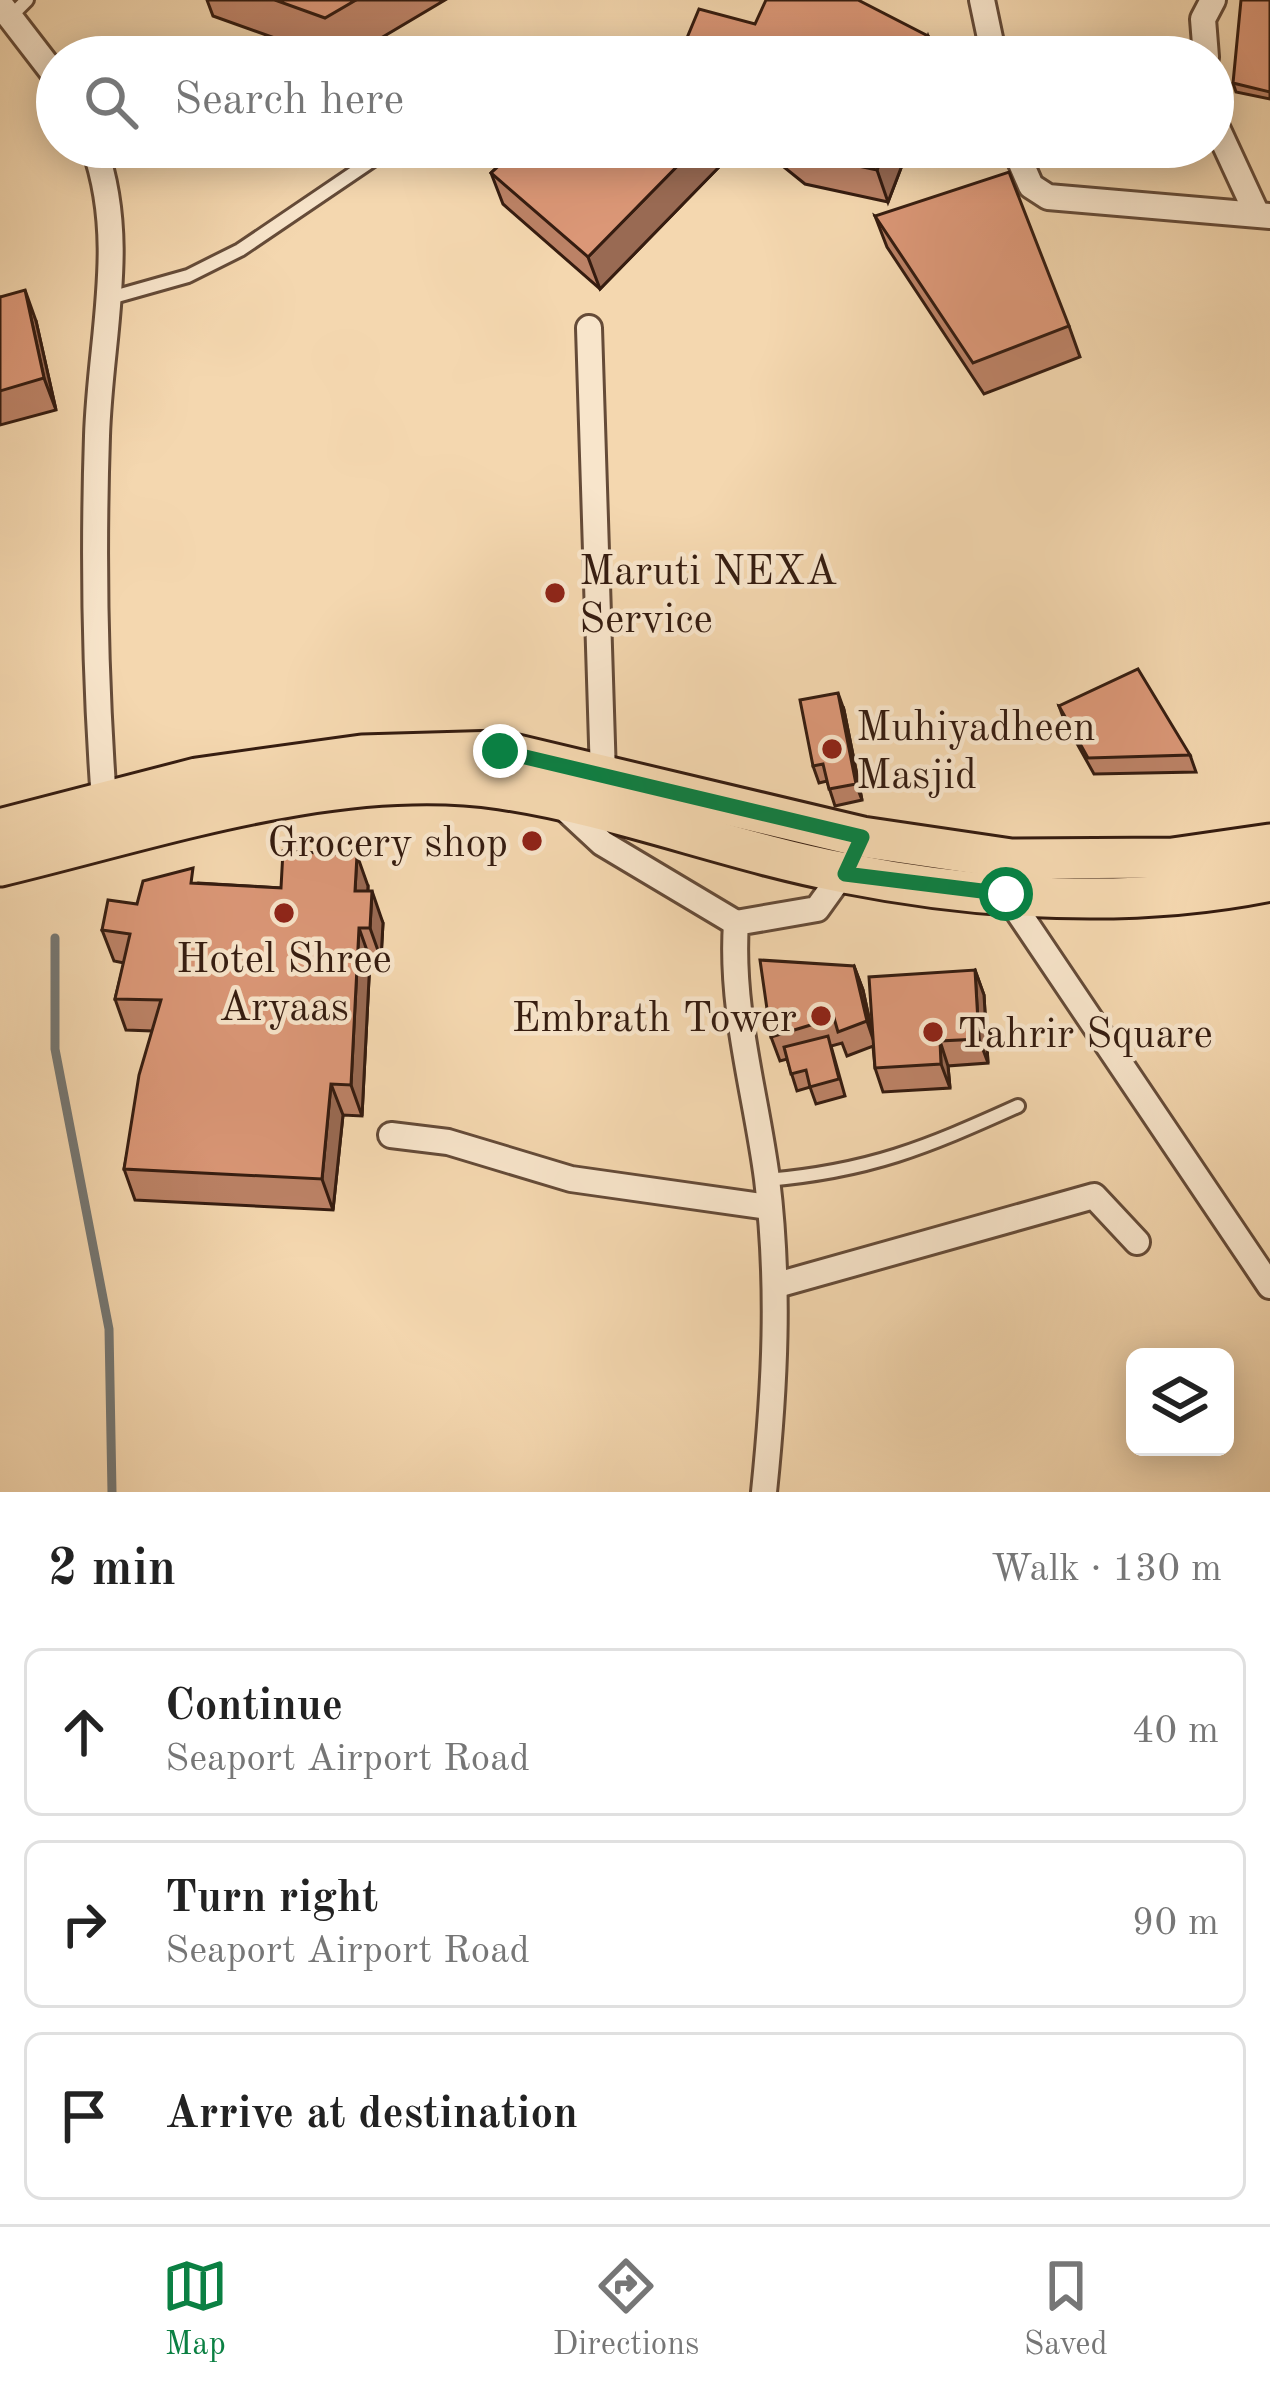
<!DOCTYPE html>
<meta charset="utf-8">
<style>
:root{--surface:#fff;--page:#f2f2f2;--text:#222;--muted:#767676;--line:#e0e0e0;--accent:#0b8043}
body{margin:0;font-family:"Old Standard TT",serif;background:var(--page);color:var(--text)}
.controls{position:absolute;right:36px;bottom:36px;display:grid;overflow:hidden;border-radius:18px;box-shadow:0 6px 30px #0003}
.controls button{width:108px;height:108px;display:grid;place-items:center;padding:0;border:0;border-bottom:3px solid var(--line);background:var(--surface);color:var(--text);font:60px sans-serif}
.stop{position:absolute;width:36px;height:36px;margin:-27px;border:9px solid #0b8043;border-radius:50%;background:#fff}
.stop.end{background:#0b8043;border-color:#fff;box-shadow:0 3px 12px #0008}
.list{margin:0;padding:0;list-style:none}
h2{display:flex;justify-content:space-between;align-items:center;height:156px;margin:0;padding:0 48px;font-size:51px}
h2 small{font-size:39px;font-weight:400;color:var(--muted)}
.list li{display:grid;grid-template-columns:78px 1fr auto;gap:36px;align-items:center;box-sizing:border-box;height:168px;margin:0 24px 24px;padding:0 24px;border:3px solid var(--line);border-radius:18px}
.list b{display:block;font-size:45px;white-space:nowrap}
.list p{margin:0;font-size:39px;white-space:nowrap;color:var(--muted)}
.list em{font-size:39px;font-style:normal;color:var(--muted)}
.icon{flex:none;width:66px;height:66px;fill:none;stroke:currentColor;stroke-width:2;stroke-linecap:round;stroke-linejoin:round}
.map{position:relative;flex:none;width:1270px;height:1492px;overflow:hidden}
.search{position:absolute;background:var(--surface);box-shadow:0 6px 30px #0003;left:36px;right:36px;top:36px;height:132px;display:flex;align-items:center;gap:30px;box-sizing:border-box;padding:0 42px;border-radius:66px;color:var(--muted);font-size:45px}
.sheet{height:732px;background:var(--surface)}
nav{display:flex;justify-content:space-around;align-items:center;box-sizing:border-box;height:168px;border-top:3px solid var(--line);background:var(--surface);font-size:33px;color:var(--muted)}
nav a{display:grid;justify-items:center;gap:6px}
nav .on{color:var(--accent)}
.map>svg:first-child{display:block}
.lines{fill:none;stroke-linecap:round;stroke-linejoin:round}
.stream{stroke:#767874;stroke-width:9}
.service-casing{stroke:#654b38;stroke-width:18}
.minor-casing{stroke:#654b38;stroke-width:30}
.primary-casing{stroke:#351c10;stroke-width:45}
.service{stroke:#f8e5cb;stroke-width:12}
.minor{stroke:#f8e5cb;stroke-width:24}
.primary{stroke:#f4d7af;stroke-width:39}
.wall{fill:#bc8266;stroke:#351c10;stroke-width:3}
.shaded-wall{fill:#996a53;stroke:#351c10;stroke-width:3}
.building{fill:#db9777;stroke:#351c10;stroke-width:3}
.route{stroke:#0b8043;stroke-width:15}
.poi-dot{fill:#8f2418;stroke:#f8e5cb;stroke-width:4.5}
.labels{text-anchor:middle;stroke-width:9;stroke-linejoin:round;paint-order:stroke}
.poi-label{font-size:42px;fill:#351c10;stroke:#f8e5cb;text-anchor:start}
</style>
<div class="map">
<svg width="1270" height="1492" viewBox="0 0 1270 1492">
<rect width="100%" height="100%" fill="#f4d7af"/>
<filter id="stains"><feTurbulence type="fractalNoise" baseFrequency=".00167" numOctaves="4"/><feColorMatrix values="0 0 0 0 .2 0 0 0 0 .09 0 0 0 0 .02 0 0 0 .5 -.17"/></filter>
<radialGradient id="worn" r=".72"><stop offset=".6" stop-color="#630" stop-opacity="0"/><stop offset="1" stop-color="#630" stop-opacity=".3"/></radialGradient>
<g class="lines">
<!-- stream -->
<path class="stream" d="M55,938V1049L109,1329L112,1492"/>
<!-- service casing -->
<g class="service-casing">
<g id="service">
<path d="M10,17L27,0"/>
<path d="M110,298L188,276L240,250L392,147"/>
<path d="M767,1180C870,1171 925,1148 1018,1106"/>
</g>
</g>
<!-- minor casing -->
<g class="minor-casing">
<g id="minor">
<path d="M982,0L994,57"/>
<path d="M0,4L57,78"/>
<path d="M1206,57L1203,19L1213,0"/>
<path d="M1213,119L1256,212"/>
<path d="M94,147C128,242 100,337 97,436C93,558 95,678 104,800"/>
<path d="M1014,147L1031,186L1048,197L1270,216"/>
<path d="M589,328L603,775"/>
<path d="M560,804L602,843L736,923"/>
<path d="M1006,894L1270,1286"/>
<path d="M391,1135L448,1142L571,1179L769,1207"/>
<path d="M777,1285L1094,1196L1137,1242"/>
<path d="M764,1492C775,1386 780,1285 767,1179C756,1094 730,1010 736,923L817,909L850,863"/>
</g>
</g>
<!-- primary casing -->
<g class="primary-casing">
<g id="primary">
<path d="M0,829L197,778L362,755L500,751L862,837L1011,859L1173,858L1270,844"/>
<path d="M0,866C155,829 340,765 501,789C617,806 729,851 845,873C982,900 1132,909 1270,881"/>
</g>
</g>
<!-- service -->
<use href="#service" class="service"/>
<!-- minor -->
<use href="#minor" class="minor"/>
<!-- primary -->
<use href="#primary" class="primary"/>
</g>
<!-- wall -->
<g class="wall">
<path d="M207,0H445L349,57H328L213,16Z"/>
<path d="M1270,0V99L1236,92L1233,83Z"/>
<path d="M519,147H713L720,166L600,289L503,204L491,173Z"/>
<path d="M759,147H909L888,202L805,184Z"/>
<path d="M875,216L1069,326L1080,357L984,394L887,247Z"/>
<path d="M0,297L36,321L56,410L0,425Z"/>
<path d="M1059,706L1190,755L1196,772L1094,774L1065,722Z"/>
<path d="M844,710L862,800L835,806L827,781L819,783L813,766Z"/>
<path d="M198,883L281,888L368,886V891L383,923L381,959H370L362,1116L343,1115L333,1210L135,1200L124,1169L152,1031L126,1030L115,999L124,963L114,961L102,930L137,904Z"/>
<path d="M854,966L863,990L872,1032L975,970L984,995L988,1063L948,1066L950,1088L883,1092L875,1068L873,1046L847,1056L842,1043L831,1046L845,1096L816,1104L810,1087L797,1091L787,1059L780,1061L771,1037Z"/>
</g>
<!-- shaded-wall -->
<g class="shaded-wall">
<path d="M928,36L936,57H920Z"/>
<path d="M696,147H713L720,166L600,289L588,257Z"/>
<path d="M886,147H909L888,202L877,170Z"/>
<path d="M25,290L36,321L56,410L44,378Z"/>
<path d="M838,693L844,710L862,800L856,784Z"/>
<path d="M357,855L368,886L366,922L355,891Z"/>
<path d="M372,891L383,923L381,959L370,928Z"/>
<path d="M359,928L370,959L362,1116L351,1085Z"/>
<path d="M854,966L863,990L875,1045L867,1021Z"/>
<path d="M975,970L984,995L988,1063L979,1039Z"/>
<path d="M940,1041L948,1066L950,1088L941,1064Z"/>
<path d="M331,1084L343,1115L333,1210L322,1179Z"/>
</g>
<!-- building -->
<g class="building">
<path d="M275,0H356L325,18Z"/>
<path d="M766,0H858L928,36L920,57H679L699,9L755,24Z"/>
<path d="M1241,0H1270V92L1233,83Z"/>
<path d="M519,147H696L588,257L491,173Z"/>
<path d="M786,147H886L877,170L793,152Z"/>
<path d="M1009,172L1069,326L973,363L875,216Z"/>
<path d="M25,290L44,378L0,391V297Z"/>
<path d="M1138,669L1190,755L1088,758L1059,706Z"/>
<path d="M838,693L856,784L829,789L823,764L813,766L800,700Z"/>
<path d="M283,851L357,855L355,891H372L370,928H359L351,1085L331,1084L322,1179L124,1169L139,1075L161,1000L115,999L130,934L102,930L108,900L137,904L143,881L193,868L191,883L281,888Z"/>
<path d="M760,960L854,966L867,1021L838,1032L834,1018L771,1037Z"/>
<path d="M975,970L979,1039L940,1041L941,1064L875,1068L869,977Z"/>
<path d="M828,1036L839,1079L810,1087L806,1070L791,1074L784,1047Z"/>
</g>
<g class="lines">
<!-- route -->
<path class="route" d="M500,751L862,837L845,874L1006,894"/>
</g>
<!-- markers -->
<g class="poi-dot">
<circle cx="555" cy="593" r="12"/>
<circle cx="832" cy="749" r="12"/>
<circle cx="532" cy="841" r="12"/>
<circle cx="284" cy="913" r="12"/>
<circle cx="821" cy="1016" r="12"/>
<circle cx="933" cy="1032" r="12"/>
</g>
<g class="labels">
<!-- poi labels -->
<g class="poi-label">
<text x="579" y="584">Maruti NEXA<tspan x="579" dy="48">Service</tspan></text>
<text x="856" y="740">Muhiyadheen<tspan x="856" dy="48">Masjid</tspan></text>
<text x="508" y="856" text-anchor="end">Grocery shop</text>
<text x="284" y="972" text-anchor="middle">Hotel Shree<tspan x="284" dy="48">Aryaas</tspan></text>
<text x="797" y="1031" text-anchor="end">Embrath Tower</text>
<text x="957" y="1047">Tahrir Square</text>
</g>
</g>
<rect width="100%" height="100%" filter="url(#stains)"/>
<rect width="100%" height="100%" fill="url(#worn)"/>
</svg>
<div class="controls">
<button><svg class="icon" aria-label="layers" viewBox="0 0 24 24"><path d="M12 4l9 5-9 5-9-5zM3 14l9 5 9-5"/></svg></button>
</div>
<div class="stop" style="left:1006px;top:894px"></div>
<div class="stop end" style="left:500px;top:751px"></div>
<div class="search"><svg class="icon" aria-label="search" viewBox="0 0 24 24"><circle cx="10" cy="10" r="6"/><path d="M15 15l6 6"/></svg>Search here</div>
</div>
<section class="sheet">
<h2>2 min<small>Walk · 130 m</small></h2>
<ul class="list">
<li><svg class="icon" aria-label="ahead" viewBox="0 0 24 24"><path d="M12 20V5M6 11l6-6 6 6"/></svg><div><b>Continue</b><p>Seaport Airport Road</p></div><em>40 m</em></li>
<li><svg class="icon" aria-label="right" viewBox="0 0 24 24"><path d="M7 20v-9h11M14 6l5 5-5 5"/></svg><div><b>Turn right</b><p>Seaport Airport Road</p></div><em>90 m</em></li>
<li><svg class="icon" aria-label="arrive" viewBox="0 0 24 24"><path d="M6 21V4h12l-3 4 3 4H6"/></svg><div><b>Arrive at destination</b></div></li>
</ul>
</section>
<nav>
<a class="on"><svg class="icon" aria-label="map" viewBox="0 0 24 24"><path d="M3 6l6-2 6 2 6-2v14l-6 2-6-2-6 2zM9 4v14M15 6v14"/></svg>Map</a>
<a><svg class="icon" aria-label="directions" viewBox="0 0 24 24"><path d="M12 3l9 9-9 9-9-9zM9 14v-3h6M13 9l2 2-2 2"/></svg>Directions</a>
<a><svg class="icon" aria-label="saved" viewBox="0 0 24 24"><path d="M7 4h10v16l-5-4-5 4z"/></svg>Saved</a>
</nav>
